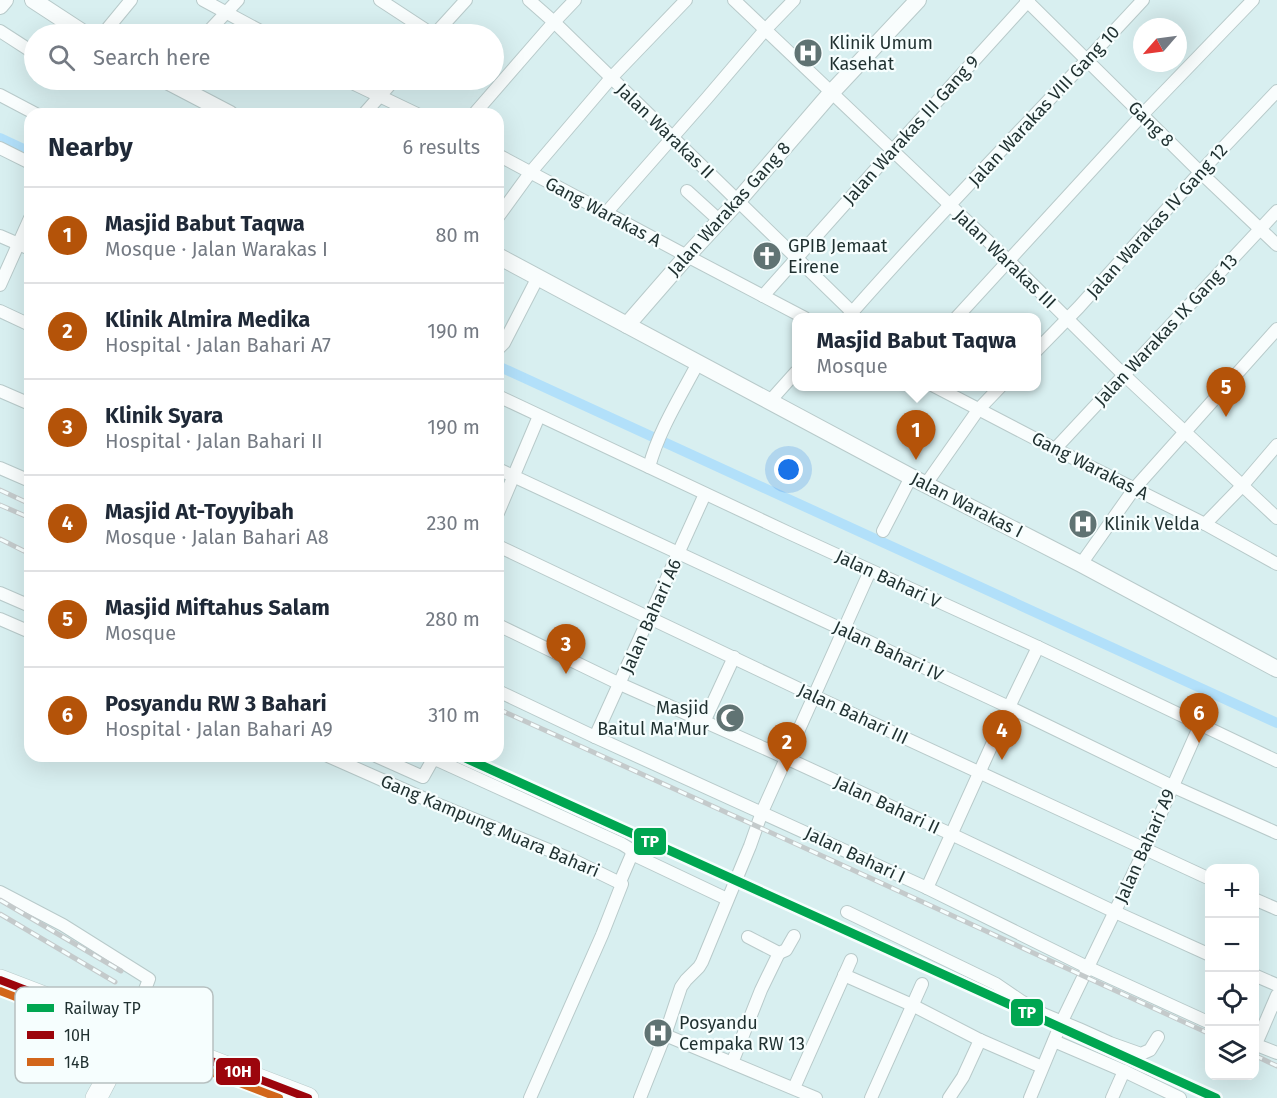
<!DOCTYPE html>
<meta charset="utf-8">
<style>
:root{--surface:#fff;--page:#f6f6f7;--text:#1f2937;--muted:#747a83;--line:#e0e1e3;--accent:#b45309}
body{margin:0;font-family:"Fira Sans",sans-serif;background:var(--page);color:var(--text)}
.controls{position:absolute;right:18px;bottom:18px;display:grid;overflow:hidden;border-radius:12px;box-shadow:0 6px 24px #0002}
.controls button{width:54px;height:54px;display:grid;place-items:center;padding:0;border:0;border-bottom:2px solid var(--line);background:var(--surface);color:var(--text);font:30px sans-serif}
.compass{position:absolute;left:1133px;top:18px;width:54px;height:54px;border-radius:50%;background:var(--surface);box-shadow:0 6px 24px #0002;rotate:242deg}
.you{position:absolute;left:789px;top:470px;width:21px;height:21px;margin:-15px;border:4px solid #fff;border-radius:50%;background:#1a73e8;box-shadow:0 0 0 9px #1a73e833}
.badge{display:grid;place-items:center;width:39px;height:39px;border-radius:50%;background:var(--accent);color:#fff;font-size:20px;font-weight:700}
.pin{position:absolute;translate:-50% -50px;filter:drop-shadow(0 2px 3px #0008)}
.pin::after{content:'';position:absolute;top:32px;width:21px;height:18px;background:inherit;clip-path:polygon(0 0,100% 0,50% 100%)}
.popup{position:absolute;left:792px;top:313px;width:249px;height:78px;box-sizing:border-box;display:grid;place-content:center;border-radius:12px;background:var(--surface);filter:drop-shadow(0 2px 4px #0005);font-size:20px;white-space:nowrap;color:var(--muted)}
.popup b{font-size:22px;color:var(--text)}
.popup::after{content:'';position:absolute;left:50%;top:100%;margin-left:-12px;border:12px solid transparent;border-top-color:var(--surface)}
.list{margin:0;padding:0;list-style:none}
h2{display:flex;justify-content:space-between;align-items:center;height:78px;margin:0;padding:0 24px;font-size:26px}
h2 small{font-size:20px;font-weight:400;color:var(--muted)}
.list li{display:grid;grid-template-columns:39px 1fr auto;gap:18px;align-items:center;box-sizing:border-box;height:96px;padding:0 24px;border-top:2px solid var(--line)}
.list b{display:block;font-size:22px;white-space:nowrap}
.list p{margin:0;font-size:20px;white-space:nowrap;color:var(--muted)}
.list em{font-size:20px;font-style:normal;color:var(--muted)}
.icon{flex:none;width:33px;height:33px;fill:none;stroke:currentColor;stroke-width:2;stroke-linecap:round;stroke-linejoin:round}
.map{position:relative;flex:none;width:1277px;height:1098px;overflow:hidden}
.search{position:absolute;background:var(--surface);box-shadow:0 6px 24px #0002;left:24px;top:24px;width:480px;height:66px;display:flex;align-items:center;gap:15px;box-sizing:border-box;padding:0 21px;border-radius:33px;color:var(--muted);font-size:22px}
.panel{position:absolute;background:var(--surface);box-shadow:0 6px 24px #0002;left:24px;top:108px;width:480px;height:654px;border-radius:18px}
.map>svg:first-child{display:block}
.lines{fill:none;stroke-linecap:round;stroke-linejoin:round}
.canal{stroke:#b2e0fa;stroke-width:10}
.street-casing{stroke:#b8caca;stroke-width:14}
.secondary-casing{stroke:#b8caca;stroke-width:18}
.highway-casing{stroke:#b8caca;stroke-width:22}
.street{stroke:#f9fdfd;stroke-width:12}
.secondary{stroke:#f9fdfd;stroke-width:16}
.highway{stroke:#f9fdfd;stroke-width:21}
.rail-casing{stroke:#c4cacb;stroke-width:5}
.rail{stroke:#f6fefe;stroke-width:3;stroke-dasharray:9;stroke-linecap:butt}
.bus-1-casing{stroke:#f6fefe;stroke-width:12}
.bus-2-casing{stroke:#f6fefe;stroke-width:12}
.bus-1{stroke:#9c050c;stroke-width:8}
.bus-2{stroke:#d2661b;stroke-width:8}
.rail-1-casing{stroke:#f6fefe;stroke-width:14}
.rail-1{stroke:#00a651;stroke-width:9}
.labels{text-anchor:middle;stroke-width:4.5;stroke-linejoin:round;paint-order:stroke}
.poi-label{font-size:18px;fill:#1f3030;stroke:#f6fefe;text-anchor:start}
.street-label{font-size:18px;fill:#1f3030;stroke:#f6fefe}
.key{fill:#f6fefe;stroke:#b6c0c0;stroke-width:1.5}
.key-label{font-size:16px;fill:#1f3030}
.line-badge{stroke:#f6fefe;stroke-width:2}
.badge-label{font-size:16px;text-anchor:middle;font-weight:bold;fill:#fff}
</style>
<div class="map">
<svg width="1277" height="1098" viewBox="0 0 1277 1098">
<rect width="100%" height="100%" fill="#d8eff0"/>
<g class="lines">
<!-- canal -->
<g class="canal">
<path d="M0,138L30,152"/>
<path d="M498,366L1277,723"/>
</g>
<!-- street casing -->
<g class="street-casing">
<g id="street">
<path d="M203,0L266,34"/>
<path d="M380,0L432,34"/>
<path d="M529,0L554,22L852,312"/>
<path d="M734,0L1008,260L1124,375L1277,518"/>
<path d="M1026,0L1200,172L1277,245"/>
<path d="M0,31L34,53"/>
<path d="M103,34L131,0"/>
<path d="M206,34L238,0"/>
<path d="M435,34L466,0"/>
<path d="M346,80L417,114"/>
<path d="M0,95L36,114"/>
<path d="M364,114L394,80"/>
<path d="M474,114L554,22L575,0"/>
<path d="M0,148L30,163"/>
<path d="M498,155L687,256L805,318"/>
<path d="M687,191L720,221"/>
<path d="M606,213L707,98L765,30L794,0"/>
<path d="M498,217L530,173L611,78L686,0"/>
<path d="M0,236L30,249"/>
<path d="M0,285L30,218"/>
<path d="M763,296L892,151L1029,0"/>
<path d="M0,311L30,325"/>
<path d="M848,317C943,208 1045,106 1143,0"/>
<path d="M956,318L1143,114L1253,0"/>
<path d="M498,349L504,343L538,277"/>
<path d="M1036,351L1079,307L1203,169L1277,91"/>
<path d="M934,386L1055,449L1205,524L1277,564"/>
<path d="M0,391L30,404"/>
<path d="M498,396L789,533L1038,647L1277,761"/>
<path d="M770,401L796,372"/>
<path d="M1055,449L1277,211"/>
<path d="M649,467C659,430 680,397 698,363"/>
<path d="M0,468L30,481"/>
<path d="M498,469L1009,707L1172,786L1277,833"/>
<path d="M926,484L978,410L1001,386"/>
<path d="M498,513L539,416"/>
<path d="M1205,524L1242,486L1277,445"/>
<path d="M883,531L911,477"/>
<path d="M498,546L814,696L1210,879"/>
<path d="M1081,564L1134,489L1277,329"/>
<path d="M0,593L30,606"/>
<path d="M0,619L30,632"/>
<path d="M498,625L620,684L786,758L951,834L1115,912L1210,955"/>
<path d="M498,691L595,737L927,888L1085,966L1210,1023"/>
<path d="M704,722L734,657"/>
<path d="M595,737L705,494"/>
<path d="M328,756L432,802L573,860L622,884L602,935L530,1098"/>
<path d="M376,756L423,777L432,761L437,760L622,844L630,849L632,854L620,882"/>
<path d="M632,854L727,899"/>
<path d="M927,888L1009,707L1038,647"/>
<path d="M0,892L63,925L149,979L140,1003L124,1033"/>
<path d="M1254,899L1277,909"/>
<path d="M847,912L996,984L1021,1001L1043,1014L1079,1029L1110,1043L1141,1054L1150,1050L1158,1037"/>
<path d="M748,937L779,953L786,950L794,936"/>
<path d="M844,975L912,1005L980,1040L1042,1067"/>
<path d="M1254,975L1277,985"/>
<path d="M665,1035L816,1098"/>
<path d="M1054,1041L1124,1071L1180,1098"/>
<path d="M1254,1044L1277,1053"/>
<path d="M1256,1044L1277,995"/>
<path d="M732,1063L761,990L779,953"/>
<path d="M794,1088L851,960"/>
<path d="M640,1098L665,1035L681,987L686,980L699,967L702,962L750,846L762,812L870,571"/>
<path d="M871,1098L922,984"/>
<path d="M949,1098L963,1077L980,1040"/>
<path d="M1030,1098L1062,1021L1145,849L1200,725"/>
<path d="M1112,1098L1124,1071"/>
</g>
</g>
<!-- secondary casing -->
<g class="secondary-casing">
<g id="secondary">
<path d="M33,0L85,34"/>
<path d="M0,6L5,0"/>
<path d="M165,80L230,114"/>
<path d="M498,256L915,479L1081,564L1277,669"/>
<path d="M627,325L687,256L737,202L831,93L918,0"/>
</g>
</g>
<!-- highway casing -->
<g class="highway-casing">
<g id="highway">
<path d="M0,980L308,1098"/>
<path d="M96,1098C108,1079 115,1060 121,1038"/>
</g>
</g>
<!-- street -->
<use href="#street" class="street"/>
<!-- secondary -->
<use href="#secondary" class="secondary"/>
<!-- highway -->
<use href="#highway" class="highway"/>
<!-- rail casing -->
<g class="rail-casing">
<g id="rail">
<path d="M0,490L30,504"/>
<path d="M0,505L30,518"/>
<path d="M0,539L30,554"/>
<path d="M498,709L818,854L1210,1034"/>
<path d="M0,900L121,971"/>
<path d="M0,914L115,982"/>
<path d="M1254,1055L1277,1066"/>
</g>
</g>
<!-- rail -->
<use href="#rail" class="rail"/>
<!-- bus-1 casing -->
<g class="bus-1-casing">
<path id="bus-1" d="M0,980L308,1098"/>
</g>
<!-- bus-2 casing -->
<g class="bus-2-casing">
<path id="bus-2" d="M0,991L279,1098"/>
</g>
<!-- bus-1 -->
<use href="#bus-1" class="bus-1"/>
<!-- bus-2 -->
<use href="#bus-2" class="bus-2"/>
<!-- rail-1 casing -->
<g class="rail-1-casing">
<path id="rail-1" d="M461,756L1216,1098"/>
</g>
<!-- rail-1 -->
<use href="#rail-1" class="rail-1"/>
</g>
<!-- icons -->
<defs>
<g id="hospital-disc" transform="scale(1.5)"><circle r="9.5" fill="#607373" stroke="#f6fefe"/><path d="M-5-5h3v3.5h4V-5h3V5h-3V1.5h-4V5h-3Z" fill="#fff"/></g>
<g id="church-disc" transform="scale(1.5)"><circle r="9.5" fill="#607373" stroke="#f6fefe"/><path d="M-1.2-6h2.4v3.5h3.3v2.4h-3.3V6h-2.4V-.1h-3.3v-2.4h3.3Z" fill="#fff"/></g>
<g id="mosque-disc" transform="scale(1.5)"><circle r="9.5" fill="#607373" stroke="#f6fefe"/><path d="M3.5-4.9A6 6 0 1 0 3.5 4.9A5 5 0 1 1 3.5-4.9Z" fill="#fff"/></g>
</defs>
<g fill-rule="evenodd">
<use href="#hospital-disc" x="808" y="53"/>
<use href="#church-disc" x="767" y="256"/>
<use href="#hospital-disc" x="1083" y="524"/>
<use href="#mosque-disc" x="730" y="718"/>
<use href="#hospital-disc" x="658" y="1033"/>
</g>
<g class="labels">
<!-- poi labels -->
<g class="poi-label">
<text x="829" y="49">Klinik Umum<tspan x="829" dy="21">Kasehat</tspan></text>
<text x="788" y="252">GPIB Jemaat<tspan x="788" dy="21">Eirene</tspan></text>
<text x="1104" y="530">Klinik Velda</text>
<text x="709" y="714" text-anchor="end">Masjid<tspan x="709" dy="21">Baitul Ma'Mur</tspan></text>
<text x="679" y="1029">Posyandu<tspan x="679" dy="21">Cempaka RW 13</tspan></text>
</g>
<!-- street labels -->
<g class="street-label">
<text transform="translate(1044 106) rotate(-47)" y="6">Jalan Warakas VIII Gang 10</text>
<text transform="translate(1151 124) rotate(45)" y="6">Gang 8</text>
<text transform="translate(911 130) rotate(-48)" y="6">Jalan Warakas III Gang 9</text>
<text transform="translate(665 131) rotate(44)" y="6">Jalan Warakas II</text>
<text transform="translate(729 209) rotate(-48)" y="6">Jalan Warakas Gang 8</text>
<text transform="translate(603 212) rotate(28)" y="6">Gang Warakas A</text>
<text transform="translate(1157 221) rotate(-48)" y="6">Jalan Warakas IV Gang 12</text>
<text transform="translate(1005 259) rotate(44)" y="6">Jalan Warakas III</text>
<text transform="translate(1166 330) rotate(-47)" y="6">Jalan Warakas IX Gang 13</text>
<text transform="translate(1090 466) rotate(27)" y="6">Gang Warakas A</text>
<text transform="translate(967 505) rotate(27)" y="6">Jalan Warakas I</text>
<text transform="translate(888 579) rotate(25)" y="6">Jalan Bahari V</text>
<text transform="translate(651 616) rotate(-66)" y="6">Jalan Bahari A6</text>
<text transform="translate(888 651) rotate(25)" y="6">Jalan Bahari IV</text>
<text transform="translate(853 714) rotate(25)" y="6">Jalan Bahari III</text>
<text transform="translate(887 805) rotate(25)" y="6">Jalan Bahari II</text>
<text transform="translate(490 826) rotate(23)" y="6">Gang Kampung Muara Bahari</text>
<text transform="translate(1145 846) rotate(-66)" y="6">Jalan Bahari A9</text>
<text transform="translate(855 855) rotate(25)" y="6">Jalan Bahari I</text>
</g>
</g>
<!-- legend -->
<rect x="15" y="987" width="198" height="96" rx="9" class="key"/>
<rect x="27" y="1004" width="27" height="8" fill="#00a651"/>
<rect x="27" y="1031" width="27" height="8" fill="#9c050c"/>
<rect x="27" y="1058" width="27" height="8" fill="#d2661b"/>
<g class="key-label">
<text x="64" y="1014">Railway TP</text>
<text x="64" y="1041">10H</text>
<text x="64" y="1068">14B</text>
</g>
<g class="line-badge">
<rect x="633" y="827" width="34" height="29" rx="6" fill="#00a651"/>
<rect x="1010" y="998" width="34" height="29" rx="6" fill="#00a651"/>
<rect x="215" y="1057" width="46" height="29" rx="6" fill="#9c050c"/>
</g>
<g class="badge-label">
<text x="650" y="847">TP</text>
<text x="1027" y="1018">TP</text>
<text x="238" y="1077">10H</text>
</g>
</svg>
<div class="controls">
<button>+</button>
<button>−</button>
<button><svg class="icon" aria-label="locate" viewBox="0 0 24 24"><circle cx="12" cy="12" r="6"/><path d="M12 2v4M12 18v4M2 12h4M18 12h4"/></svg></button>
<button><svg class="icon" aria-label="layers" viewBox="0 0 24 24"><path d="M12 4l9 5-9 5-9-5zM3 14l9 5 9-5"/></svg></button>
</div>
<svg class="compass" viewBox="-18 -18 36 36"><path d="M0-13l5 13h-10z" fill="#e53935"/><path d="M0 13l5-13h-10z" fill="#747a83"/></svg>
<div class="you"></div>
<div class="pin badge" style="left:916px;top:460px">1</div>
<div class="popup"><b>Masjid Babut Taqwa</b>Mosque</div>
<div class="pin badge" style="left:787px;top:772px">2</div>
<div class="pin badge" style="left:566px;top:674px">3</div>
<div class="pin badge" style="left:1002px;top:760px">4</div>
<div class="pin badge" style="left:1226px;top:417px">5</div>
<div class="pin badge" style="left:1199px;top:743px">6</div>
<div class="search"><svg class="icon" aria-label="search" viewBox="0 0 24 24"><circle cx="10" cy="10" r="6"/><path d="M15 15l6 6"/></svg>Search here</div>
<section class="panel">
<h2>Nearby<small>6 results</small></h2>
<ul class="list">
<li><span class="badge">1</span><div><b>Masjid Babut Taqwa</b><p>Mosque · Jalan Warakas I</p></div><em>80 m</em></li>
<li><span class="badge">2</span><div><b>Klinik Almira Medika</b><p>Hospital · Jalan Bahari A7</p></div><em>190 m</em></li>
<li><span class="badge">3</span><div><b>Klinik Syara</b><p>Hospital · Jalan Bahari II</p></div><em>190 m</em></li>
<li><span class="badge">4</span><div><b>Masjid At-Toyyibah</b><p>Mosque · Jalan Bahari A8</p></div><em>230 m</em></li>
<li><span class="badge">5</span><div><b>Masjid Miftahus Salam</b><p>Mosque</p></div><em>280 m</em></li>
<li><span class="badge">6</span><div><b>Posyandu RW 3 Bahari</b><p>Hospital · Jalan Bahari A9</p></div><em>310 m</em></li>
</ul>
</section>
</div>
